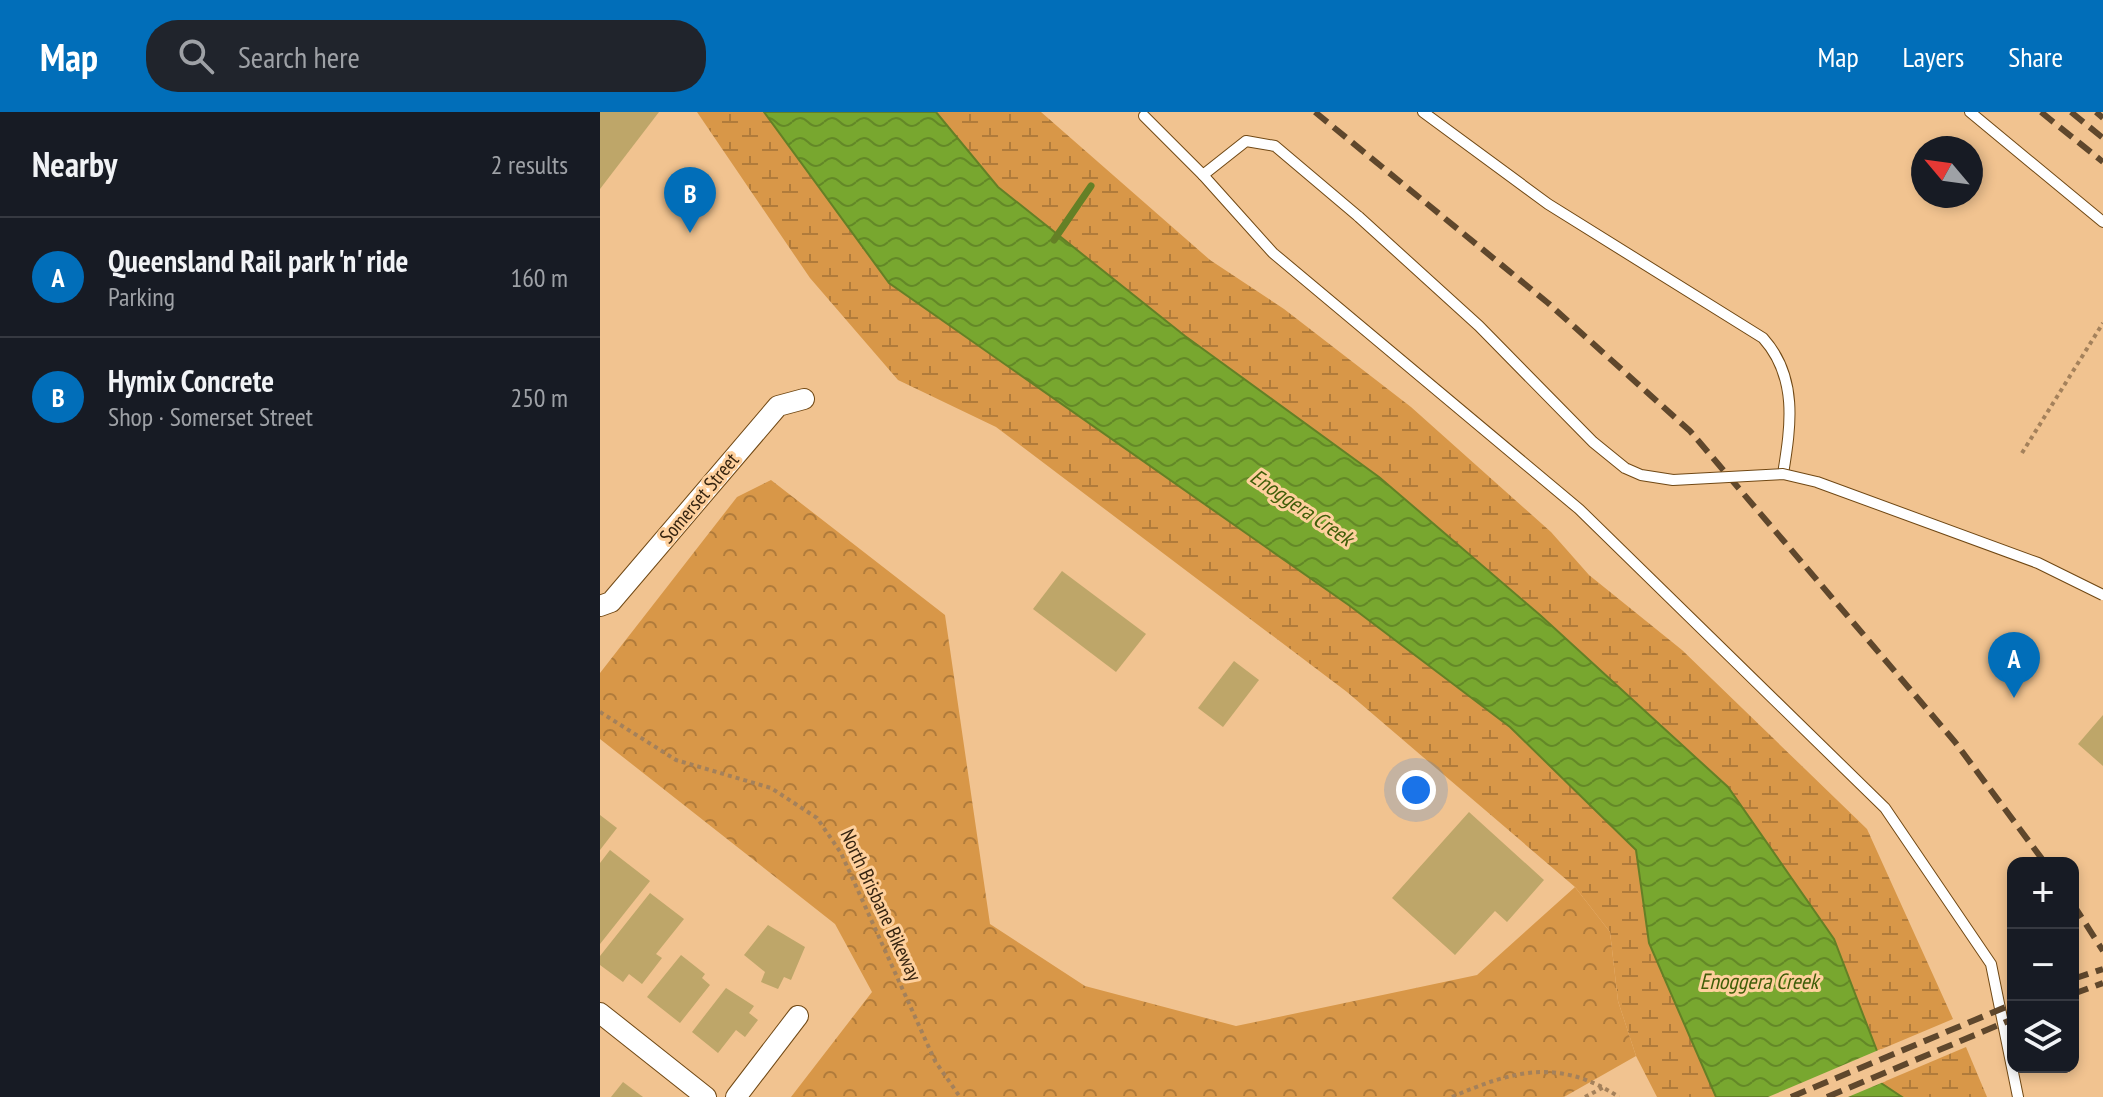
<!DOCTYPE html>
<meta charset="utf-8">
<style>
:root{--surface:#171b24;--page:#20242c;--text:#f1f3f6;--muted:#9ea1a6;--line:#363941;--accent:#016eb9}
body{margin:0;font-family:"PT Sans Narrow",sans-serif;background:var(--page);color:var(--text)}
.controls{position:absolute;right:24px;bottom:24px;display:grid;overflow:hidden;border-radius:16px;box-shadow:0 4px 12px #0003}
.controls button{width:72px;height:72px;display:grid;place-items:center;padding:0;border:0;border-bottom:2px solid var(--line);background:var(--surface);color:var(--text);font:40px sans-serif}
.compass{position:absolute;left:1311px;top:24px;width:72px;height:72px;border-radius:50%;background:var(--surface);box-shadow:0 4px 12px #0003;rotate:299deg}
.you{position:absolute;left:816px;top:678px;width:28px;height:28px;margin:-20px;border:6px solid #fff;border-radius:50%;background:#1a73e8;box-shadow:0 0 0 12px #1a73e833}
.badge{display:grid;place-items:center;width:52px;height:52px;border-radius:50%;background:var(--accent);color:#fff;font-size:26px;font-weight:700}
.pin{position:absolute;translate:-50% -66px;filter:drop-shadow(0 2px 4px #0008)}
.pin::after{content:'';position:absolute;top:42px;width:28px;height:24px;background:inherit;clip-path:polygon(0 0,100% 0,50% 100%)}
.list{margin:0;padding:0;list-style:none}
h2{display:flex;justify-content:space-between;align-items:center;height:104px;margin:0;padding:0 32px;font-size:34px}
h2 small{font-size:26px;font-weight:400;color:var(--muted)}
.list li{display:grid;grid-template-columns:52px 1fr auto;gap:24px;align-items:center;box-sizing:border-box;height:120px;padding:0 32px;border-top:2px solid var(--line)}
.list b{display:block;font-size:30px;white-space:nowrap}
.list p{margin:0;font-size:26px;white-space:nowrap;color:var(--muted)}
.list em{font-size:26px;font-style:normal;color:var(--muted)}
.icon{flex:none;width:44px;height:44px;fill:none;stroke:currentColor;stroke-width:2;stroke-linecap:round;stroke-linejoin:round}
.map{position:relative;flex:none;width:1503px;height:985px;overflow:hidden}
header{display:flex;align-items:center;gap:48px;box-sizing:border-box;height:112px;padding:0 40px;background:var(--accent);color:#fff}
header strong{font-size:38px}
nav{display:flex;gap:44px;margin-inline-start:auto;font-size:28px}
.search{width:560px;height:72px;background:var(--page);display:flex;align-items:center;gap:20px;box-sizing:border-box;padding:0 28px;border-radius:32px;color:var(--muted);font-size:30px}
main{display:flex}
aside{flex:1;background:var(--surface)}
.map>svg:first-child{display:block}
.wetland{fill:url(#wetland-marsh)}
.park{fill:url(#park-crowns)}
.water{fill:url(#water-waves);stroke:#648026;stroke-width:2}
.pier{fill:#f1c390}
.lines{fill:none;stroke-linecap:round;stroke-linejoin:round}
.stream{stroke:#648026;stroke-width:7}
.building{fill:#bea669}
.service-casing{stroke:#704814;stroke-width:12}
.minor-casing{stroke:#704814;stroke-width:22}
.path{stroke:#a4815b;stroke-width:4;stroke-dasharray:4 4;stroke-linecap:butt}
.service{stroke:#fff;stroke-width:10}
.minor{stroke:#fff;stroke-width:20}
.rail{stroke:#5f472c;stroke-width:6;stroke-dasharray:16 8;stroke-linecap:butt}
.service-bridge-casing{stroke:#704814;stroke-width:12;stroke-linecap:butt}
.service-bridge{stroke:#fff;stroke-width:10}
.labels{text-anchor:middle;stroke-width:6;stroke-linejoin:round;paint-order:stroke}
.street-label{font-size:20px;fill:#362410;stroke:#fed09d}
.water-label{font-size:22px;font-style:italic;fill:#405e09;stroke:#fed09d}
</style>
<header>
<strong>Map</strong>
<div class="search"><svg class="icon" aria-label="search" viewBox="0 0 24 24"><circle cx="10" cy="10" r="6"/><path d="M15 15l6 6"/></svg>Search here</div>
<nav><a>Map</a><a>Layers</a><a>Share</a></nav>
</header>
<main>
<aside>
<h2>Nearby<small>2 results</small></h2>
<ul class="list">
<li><span class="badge">A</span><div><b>Queensland Rail park 'n' ride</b><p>Parking</p></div><em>160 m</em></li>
<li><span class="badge">B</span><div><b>Hymix Concrete</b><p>Shop · Somerset Street</p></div><em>250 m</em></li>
</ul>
</aside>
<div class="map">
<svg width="1503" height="985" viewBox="0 0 1503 985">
<defs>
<pattern id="wetland-marsh" width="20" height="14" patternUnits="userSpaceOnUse" patternTransform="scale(2)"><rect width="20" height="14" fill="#d89748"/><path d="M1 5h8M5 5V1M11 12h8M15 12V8" fill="none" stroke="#b07b3b"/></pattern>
<pattern id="park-crowns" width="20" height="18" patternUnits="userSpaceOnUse" patternTransform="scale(2)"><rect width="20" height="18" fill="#d89748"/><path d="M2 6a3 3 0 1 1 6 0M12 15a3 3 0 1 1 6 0" fill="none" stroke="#b07b3b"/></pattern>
<pattern id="water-waves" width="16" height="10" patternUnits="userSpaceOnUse" patternTransform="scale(2)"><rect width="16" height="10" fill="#78a72f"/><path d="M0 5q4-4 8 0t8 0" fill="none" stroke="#638827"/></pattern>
</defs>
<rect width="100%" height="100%" fill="#f1c390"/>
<!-- wetland -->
<g class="wetland">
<path d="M97,0H164L289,171L750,494L910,615L1036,738L1049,831L1116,985H1057L1036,944L1018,889L1010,820L975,775L747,580L396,315L298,268L210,166Z"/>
<path d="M336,0H441L610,148L684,197L811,295L951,420L989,463L1082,538L1267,717L1353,907L1277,939L1234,827L1127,675L940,503L779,365L585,224L398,75Z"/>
<path d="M1366,935L1387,985H1302L1281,971Z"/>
</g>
<!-- park -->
<path class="park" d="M171,368L345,503L390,812L485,874L636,914L877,863L975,775L1010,820L1018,889L1036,944L964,985H191L272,880L235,812L0,627V561L137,385Z"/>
<!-- water -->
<path class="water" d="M164,0H336L398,75L585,224L779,365L940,503L1128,675L1234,827L1277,939L1281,971L1302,985H1116L1049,831L1036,738L910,615L750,494L289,171Z"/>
<!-- pier -->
<path class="pier" d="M1281,937L1286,969L1248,985H1168Z"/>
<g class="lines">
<!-- stream -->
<path class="stream" d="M454,128L491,74"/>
</g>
<!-- building -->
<g class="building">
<path d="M0,0H59L0,77Z"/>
<path d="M462,459L546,522L516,560L433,497Z"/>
<path d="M634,549L659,568L623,615L598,596Z"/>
<path d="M1503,603V654L1478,632Z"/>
<path d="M869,700L944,768L907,810L895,799L855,843L792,786Z"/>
<path d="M0,703L17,716L0,738Z"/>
<path d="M10,738L50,769L0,832V751Z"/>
<path d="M50,781L84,807L56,842L62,846L42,872L29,862L23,870L0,853V844Z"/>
<path d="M168,813L205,835L191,868L184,865L178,877L161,870L165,860L144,843Z"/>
<path d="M81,843L105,862L102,866L110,873L80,911L47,885Z"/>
<path d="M126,876L154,894L149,901L158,908L145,925L136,918L118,941L92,920Z"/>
<path d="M23,970L43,985H11Z"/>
</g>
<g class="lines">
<!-- service casing -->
<g class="service-casing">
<g id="service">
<path d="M823,0L948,92L1163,226C1198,265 1191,313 1183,362"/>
<path d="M1370,0L1503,110"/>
<path d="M544,4L603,63L646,29L675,34L759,105"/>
<path d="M603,63L673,141L979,397L1285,696L1391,852L1418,985"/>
</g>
</g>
<!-- minor casing -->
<g class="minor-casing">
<g id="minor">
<path d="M0,494L11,490L178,294L204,287"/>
<path d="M0,901L106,985"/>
<path d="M136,985L198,904"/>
</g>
</g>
<!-- path -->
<g class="path">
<path d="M1422,341L1503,211"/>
<path d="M0,600L76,648L171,676L217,706L241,741L335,949L360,985"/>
<path d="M852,985C914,958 959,946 1019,985"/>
<path d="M985,985L1004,975"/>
</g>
<!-- service -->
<use href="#service" class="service"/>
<!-- minor -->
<use href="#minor" class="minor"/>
<!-- rail -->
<g class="rail">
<path d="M715,0L948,191L1090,319L1355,630L1445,751"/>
<path d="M1441,0L1503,50"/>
<path d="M1471,0L1503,26"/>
<path d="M1496,0L1503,6"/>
<path d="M1473,792L1503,839"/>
<path d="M1473,867L1503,857"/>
<path d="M1473,882L1503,871"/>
<path d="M1191,985L1413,892"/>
<path d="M1227,985L1413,907"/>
</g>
<!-- service-bridge casing -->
<g class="service-bridge-casing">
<path id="service-bridge" d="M759,105L879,214L993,330L1025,356L1041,363L1073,368L1183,362L1217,370L1438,451L1503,483"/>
</g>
<!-- service-bridge -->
<use href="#service-bridge" class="service-bridge"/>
</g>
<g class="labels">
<!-- street labels -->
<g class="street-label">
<text transform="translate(99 386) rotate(-50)" y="7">Somerset Street</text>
<text transform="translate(281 793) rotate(65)" y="7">North Brisbane Bikeway</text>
</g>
<!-- water labels -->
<g class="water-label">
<text transform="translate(702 395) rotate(34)" y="8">Enoggera Creek</text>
<text x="1159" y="877">Enoggera Creek</text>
</g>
</g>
</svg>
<div class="controls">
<button>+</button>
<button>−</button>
<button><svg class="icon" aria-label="layers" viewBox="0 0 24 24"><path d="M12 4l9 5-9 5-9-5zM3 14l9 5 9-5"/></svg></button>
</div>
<svg class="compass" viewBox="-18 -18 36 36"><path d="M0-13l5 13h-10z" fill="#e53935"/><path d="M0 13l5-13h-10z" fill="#9ea1a6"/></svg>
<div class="you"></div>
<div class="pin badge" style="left:1414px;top:586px">A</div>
<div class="pin badge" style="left:90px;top:121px">B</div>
</div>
</main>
